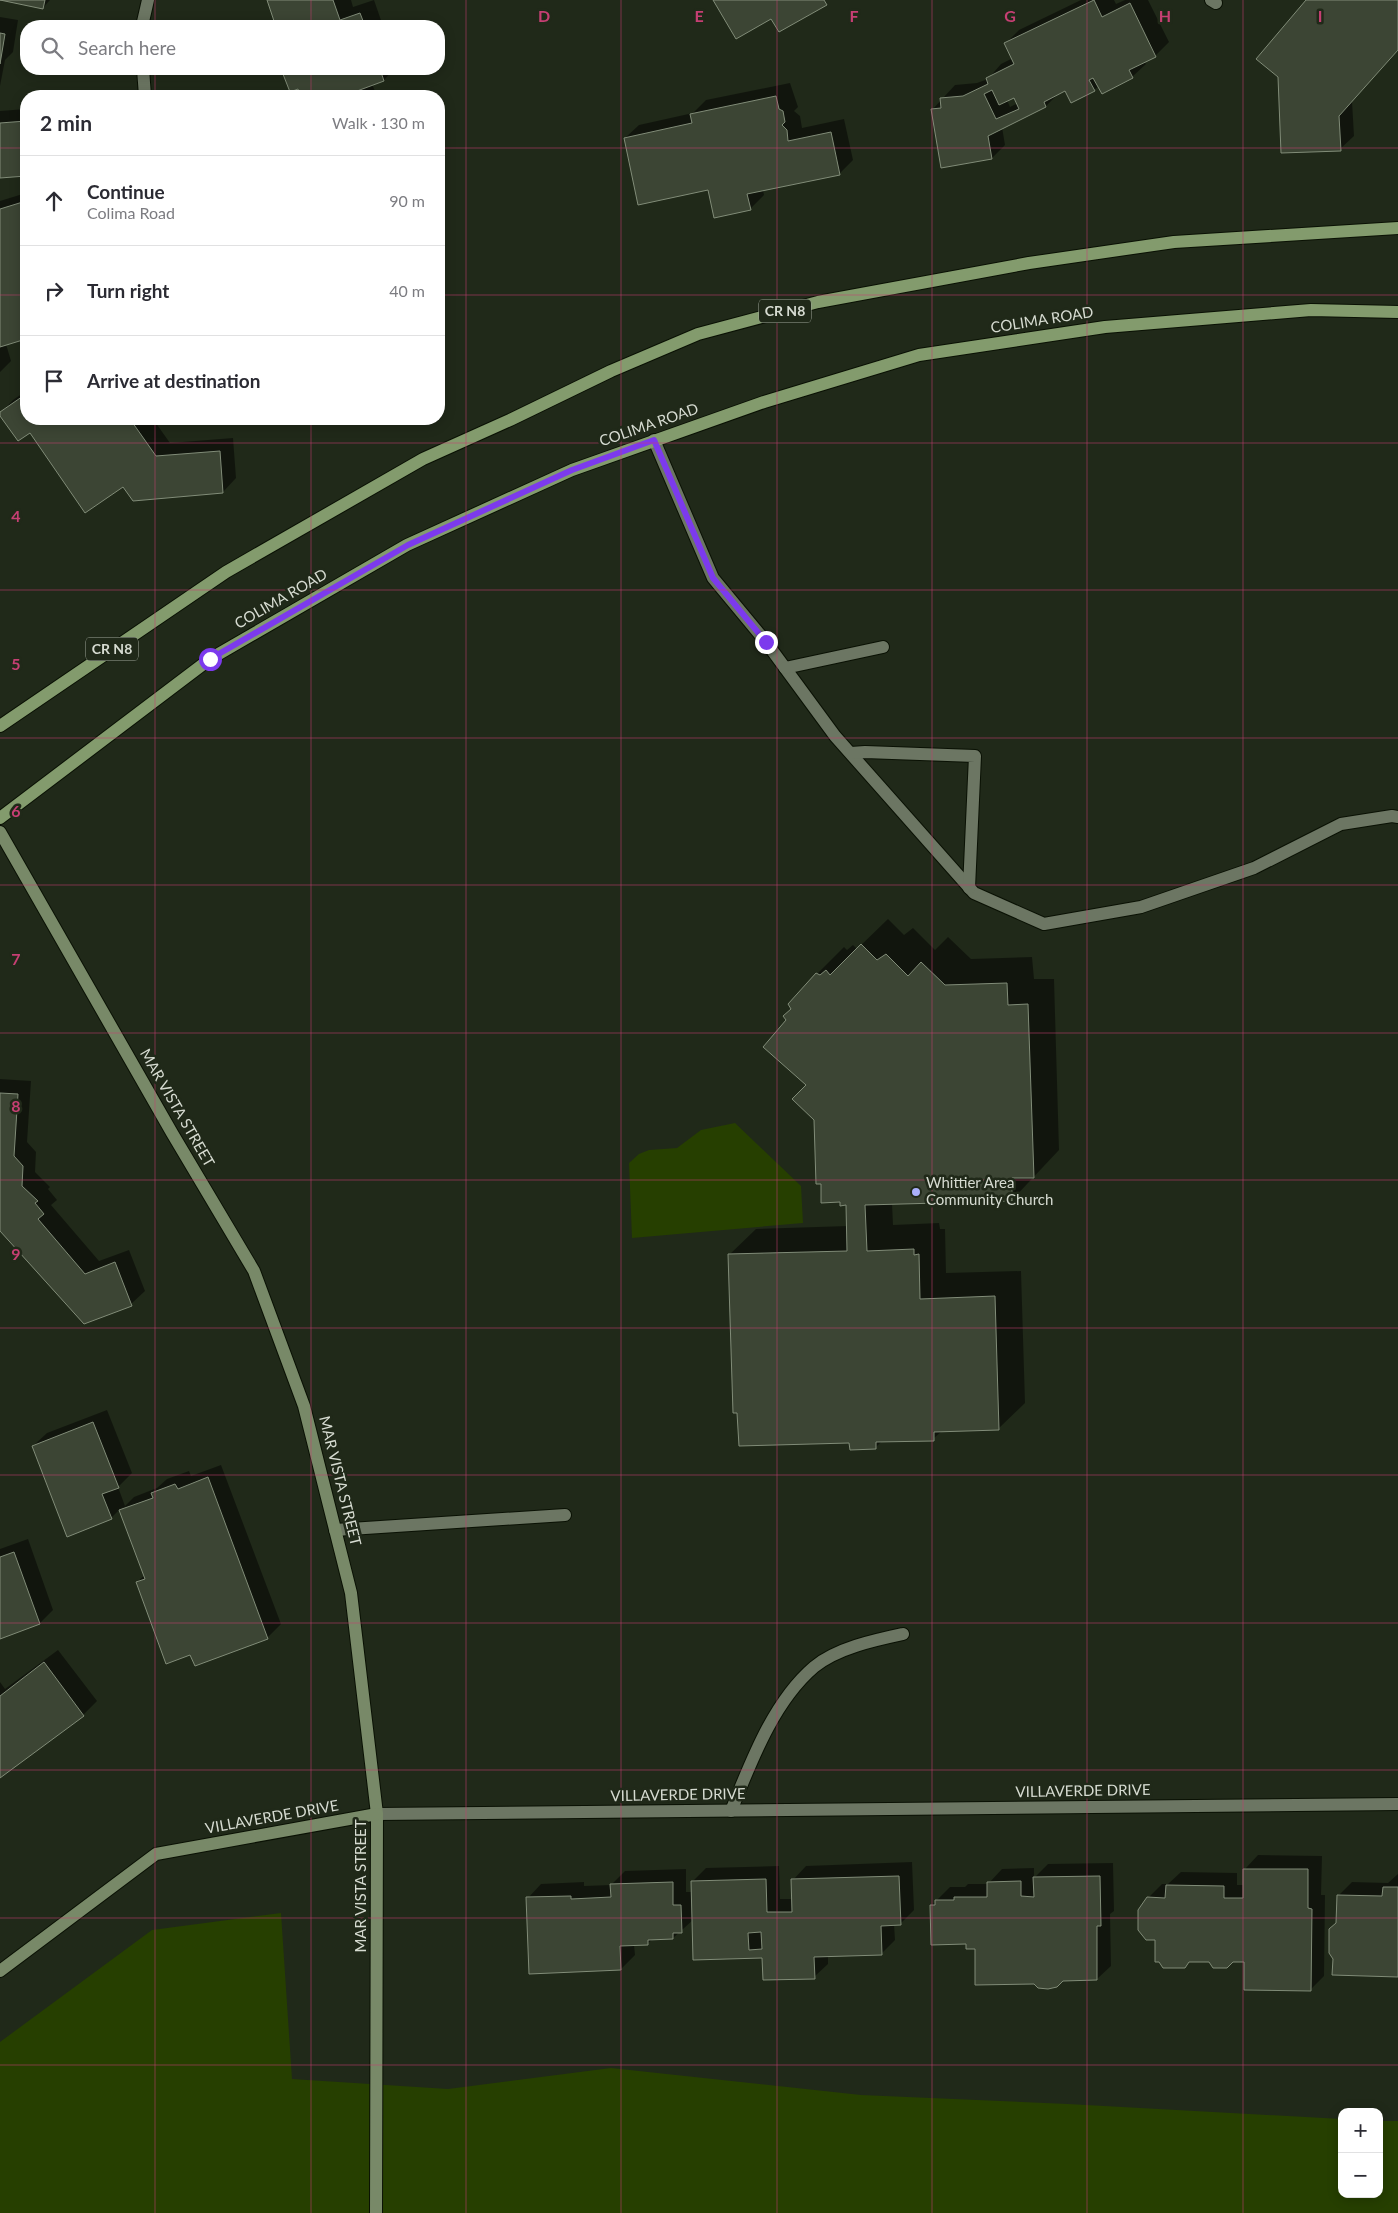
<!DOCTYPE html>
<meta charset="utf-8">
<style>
:root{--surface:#fff;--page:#f2f2f3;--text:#2b2b33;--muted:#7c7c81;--line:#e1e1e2}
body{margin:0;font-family:Lato,sans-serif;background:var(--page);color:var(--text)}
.controls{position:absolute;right:15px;bottom:15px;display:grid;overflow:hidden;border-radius:10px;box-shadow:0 2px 12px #0003}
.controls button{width:45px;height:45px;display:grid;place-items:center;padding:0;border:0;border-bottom:1px solid var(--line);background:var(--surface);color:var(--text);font:25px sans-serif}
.stop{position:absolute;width:15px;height:15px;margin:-11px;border:4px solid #7c3aed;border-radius:50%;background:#fff}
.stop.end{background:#7c3aed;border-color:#fff;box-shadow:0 1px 5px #0008}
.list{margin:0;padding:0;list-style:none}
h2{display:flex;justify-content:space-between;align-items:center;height:65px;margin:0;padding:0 20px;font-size:21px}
h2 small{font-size:16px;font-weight:400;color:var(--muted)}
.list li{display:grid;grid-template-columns:32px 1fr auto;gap:15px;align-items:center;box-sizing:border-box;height:90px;padding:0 20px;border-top:1px solid var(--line)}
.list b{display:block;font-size:19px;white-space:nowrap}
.list p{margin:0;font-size:16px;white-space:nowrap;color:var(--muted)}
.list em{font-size:16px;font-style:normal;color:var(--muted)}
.icon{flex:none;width:28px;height:28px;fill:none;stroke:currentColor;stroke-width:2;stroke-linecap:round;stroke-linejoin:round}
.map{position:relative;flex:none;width:1398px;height:2213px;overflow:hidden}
.search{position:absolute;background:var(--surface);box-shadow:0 2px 12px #0003;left:20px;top:20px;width:425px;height:55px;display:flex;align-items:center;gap:12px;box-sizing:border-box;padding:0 18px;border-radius:20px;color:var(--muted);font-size:19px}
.panel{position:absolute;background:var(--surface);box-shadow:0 2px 12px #0003;left:20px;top:90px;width:425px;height:335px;border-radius:20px}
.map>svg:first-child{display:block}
.green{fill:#263f00}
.shadow{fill:#0007;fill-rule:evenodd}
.building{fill:#3c4534;stroke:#818c78;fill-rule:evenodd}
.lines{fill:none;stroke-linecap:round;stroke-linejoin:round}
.lane-casing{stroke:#0a1104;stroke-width:14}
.street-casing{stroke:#0a1104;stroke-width:14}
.secondary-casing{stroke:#0a1104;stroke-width:14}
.primary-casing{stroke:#0a1104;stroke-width:14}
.lane{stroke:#6c7663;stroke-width:12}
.street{stroke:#6c7663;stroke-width:12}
.secondary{stroke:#788968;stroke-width:12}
.primary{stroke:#839b6d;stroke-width:12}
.route{stroke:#7c3aed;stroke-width:6}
.grid{fill:none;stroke:#c63f73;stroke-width:1;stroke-opacity:0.55}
.poi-dot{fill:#aab0fb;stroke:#202919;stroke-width:2}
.labels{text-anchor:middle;stroke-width:5;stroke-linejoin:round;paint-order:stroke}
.shield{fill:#202919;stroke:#9fa69a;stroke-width:1}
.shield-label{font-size:14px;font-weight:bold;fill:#d6dbd1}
.street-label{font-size:15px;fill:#d6dbd1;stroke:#202919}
.poi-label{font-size:15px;fill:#d6dbd1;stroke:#202919;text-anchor:start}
.grid-label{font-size:16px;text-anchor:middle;font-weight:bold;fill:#c63f73;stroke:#202919;stroke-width:5;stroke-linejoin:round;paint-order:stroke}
</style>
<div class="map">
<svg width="1398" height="2213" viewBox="0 0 1398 2213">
<rect width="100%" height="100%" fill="#202919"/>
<!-- green -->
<g class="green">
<path d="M735,1123L801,1186L803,1223L632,1238L629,1163L639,1154L649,1150L677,1148L701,1130Z"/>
<path d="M281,1913L292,2079L448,2089L611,2068L861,2095L1068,2104L1342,2119V2194H1379V2121H1398V2213H0V2042L152,1930Z"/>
</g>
<!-- shadow -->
<g class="shadow">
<path d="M0,0H50L43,8Z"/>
<path d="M268,0H351L353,7L374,0L383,26H270L275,20Z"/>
<path d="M1081,0H1114L1116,4L1125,0H1148L1169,42L1155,56L1144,61L1146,64L1132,77L1099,86L1094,90H1066L1059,93L1046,106L1002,127L1005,145L992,158L932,110L955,85L977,83L988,79L1001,64L1013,58L1005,44L1019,30ZM1014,96L1018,103L1010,107L1007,100Z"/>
<path d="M1307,0H1398V49L1352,101L1354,136L1340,149Z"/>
<path d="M0,17L18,20L13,52L5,60L0,86Z"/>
<path d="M283,69H394L384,80L372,84L377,96H300L301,95L299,87L290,90Z"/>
<path d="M790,83L798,107L794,111L800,116L802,128L844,119L853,160L839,174L763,190L764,195L750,209L709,189L625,138L639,125L693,113L706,100Z"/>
<path d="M26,109V175L0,177V111Z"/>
<path d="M26,193V337L6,344L11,361L0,372V201Z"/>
<path d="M439,243L442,253L439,256Z"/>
<path d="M439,293L445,310L439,316Z"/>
<path d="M26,391V419H153L170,443L233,438L236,478L223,492L123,485L0,414L13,400Z"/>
<path d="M888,919L904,935L913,928L935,950L948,937L971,959L1032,957L1034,979H1054L1059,1150L1012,1200L892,1203L893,1225L939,1223L940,1229H945L946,1273L1021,1271L1025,1403L998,1429L942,1431L933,1439L882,1441L875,1448L850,1442L729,1255L756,1229L848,1226L847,1204L822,1182L816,1120L808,1085L787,1020L793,1009L790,1004L817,974L844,947L847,950L853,945L857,949Z"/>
<path d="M0,1079L31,1081L27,1142L36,1152L35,1172L50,1187L48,1189L57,1200L51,1205L99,1261L129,1250L145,1291L131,1304L0,1229Z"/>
<path d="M107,1410L132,1473L118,1487L125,1506L134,1497L157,1488L167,1479L189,1471L191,1476L221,1465L281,1624L267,1638L190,1653L137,1582L145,1575L120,1509L111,1518L33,1446L47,1433Z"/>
<path d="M28,1539L53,1610L40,1623L0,1638V1549Z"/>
<path d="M58,1650L97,1701L83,1715L0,1776V1682L5,1689Z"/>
<path d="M1258,1855L1322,1856L1321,1895H1325L1324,1976L1311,1989L1245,1961H1210L1148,1898L1162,1884H1168L1181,1872L1237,1873V1885H1244L1245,1869Z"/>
<path d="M912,1862L914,1910L900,1924H894L895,1940L881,1954L828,1955V1964L814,1977L764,1957L694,1959L693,1920L673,1938L653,1939L647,1944L634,1945L635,1955L621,1969L528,1898L541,1884L584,1882V1886L611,1885L625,1871L686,1869V1892H692V1882L706,1868L779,1866L780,1899H793V1880L806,1866Z"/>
<path d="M1113,1863L1114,1911L1110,1914L1111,1966L1097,1979L976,1948L968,1943L931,1906L950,1887H965L968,1884H988L1002,1869L1034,1868V1878L1048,1864Z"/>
<path d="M1398,1874V1976L1337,1922L1338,1896L1352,1882L1388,1883Z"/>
</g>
<!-- building -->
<g class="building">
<path d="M0,0H45L43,9Z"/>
<path d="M267,0H333L340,20L360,13L365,26H270L275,24Z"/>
<path d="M713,0H824L827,5L779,32L771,19L736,39Z"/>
<path d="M1094,0L1102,17L1130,3L1156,57L1129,70L1133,78L1102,94L1093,78L1089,80L1095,91L1071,103L1065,91L1044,102L1046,107L988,136L992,159L941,168L931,109L941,108L940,98L963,96L988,84L986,78L1014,64L1004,43ZM992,90L999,105L1014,98L1019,109L996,119L984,94Z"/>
<path d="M1306,0H1398V50L1339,116L1341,151L1281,153L1278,77L1256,59Z"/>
<path d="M0,33L5,34L0,64Z"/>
<path d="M281,69H380L384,81L357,91L358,96H301L298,89L290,92Z"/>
<path d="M776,96L779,109L783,111L785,122L782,125L787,130L788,141L831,132L840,175L747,194L751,210L714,218L708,190L638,205L624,138L692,123L690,114Z"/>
<path d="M26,121V176L0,178V123Z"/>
<path d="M26,201V339L0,347V209Z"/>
<path d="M26,394V419H130L156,456L220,451L223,493L133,501L123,487L85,513L30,433L18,441L0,416V412Z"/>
<path d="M861,944L877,960L886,954L908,976L921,962L945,985L1007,983L1008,1005L1028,1004L1034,1178H1012V1201L865,1205L867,1251L914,1249V1255L919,1254L920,1299L995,1296L999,1430L934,1432V1441L876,1442V1449L850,1450L849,1443L739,1446L737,1413H733L728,1254L847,1251L846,1205L840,1206V1202L821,1203V1184H816L814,1120L792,1099L806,1085L763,1047L786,1020L783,1016L791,1009L788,1004L816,973L820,975L826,970L830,975Z"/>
<path d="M0,1093L18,1094L14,1156L23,1166L22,1186L38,1201L35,1203L44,1214L38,1219L85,1274L115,1262L132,1306L84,1324L0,1231Z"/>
<path d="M93,1422L119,1488L102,1494L112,1519L67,1537L32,1446Z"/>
<path d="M208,1477L268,1639L195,1666L190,1655L166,1664L136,1582L145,1579L119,1510L153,1498L151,1493L175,1484L178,1489Z"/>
<path d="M14,1552L40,1624L0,1639V1557Z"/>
<path d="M44,1662L84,1716L0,1778V1696Z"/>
<path d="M1243,1869H1308V1908L1312,1909L1311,1991L1244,1990V1962H1233L1227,1968H1213L1209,1962H1189L1185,1968H1163L1159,1962H1155V1940H1146L1138,1930V1910L1147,1897L1165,1898L1166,1885L1224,1886V1898H1243Z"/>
<path d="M899,1876L901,1925L881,1926L882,1955L814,1957L815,1979L763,1980L762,1958L693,1960L691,1881L766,1879L767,1912H792L791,1879ZM761,1932L762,1949L749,1950L748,1933Z"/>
<path d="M1100,1876L1101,1926H1097V1980L1063,1981L1057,1987L1048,1989L1038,1988L1034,1984L975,1985V1949H966V1944L931,1945L930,1905H935V1900H954V1897H987V1882L1021,1881V1896L1034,1897L1033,1877Z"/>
<path d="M673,1882V1905H681L682,1933H673V1939L648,1940V1945L620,1946L621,1970L529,1974L526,1897L571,1896V1899L611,1897L610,1884Z"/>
<path d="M1383,1887H1398V1977L1332,1975L1333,1959L1329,1953V1929L1336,1923L1337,1895L1382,1896Z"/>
</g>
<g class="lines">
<!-- lane casing -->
<g class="lane-casing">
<g id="lane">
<path d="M1211,0L1216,3"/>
<path d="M654,440L713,578L766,642L835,736L974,893L1044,924L1141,907L1254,868L1341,824L1392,816L1398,817"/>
<path d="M785,668L883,647"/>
<path d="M851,753L865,752L975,756L969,888"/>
<path d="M335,1530L565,1515"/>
<path d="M731,1811C751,1762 773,1702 814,1667C837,1648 875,1640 903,1634"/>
</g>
</g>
<!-- street casing -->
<g class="street-casing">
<g id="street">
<path d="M142,26L148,0"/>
<path d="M143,69L145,96"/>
<path d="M377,1814L1398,1804"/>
</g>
</g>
<!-- secondary casing -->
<g class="secondary-casing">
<g id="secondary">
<path d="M0,832L172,1133L254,1271L304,1406L351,1593L377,1814L376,2213"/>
<path d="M0,1971L156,1854L377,1814"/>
</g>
</g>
<!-- primary casing -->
<g class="primary-casing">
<g id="primary">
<path d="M0,726L226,572L423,459L510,420L611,371L698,334L818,302L1029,263L1174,242L1398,228"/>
<path d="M0,818L210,659L407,545L572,470L764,402L919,355L1105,327L1311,310L1398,312"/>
</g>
</g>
<!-- lane -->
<use href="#lane" class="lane"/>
<!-- street -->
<use href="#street" class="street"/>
<!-- secondary -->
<use href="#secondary" class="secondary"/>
<!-- primary -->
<use href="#primary" class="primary"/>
</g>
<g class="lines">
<!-- route -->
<path class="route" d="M210,659L408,545L572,470L654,440L713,578L766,642"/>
</g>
<!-- grid -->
<path class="grid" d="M155,0V26M311,0V26M466,0V2213M621,0V2213M777,0V2213M932,0V2213M1087,0V2213M1243,0V2213M155,69V96M311,69V96M0,148H26M439,148H1398M0,295H26M439,295H1398M155,419V2213M311,419V2213M0,443H1398M0,590H1398M0,738H1398M0,885H1398M0,1033H1398M0,1180H1398M0,1328H1398M0,1475H1398M0,1623H1398M0,1770H1398M0,1918H1398M0,2065H1398"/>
<!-- markers -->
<circle class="poi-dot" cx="916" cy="1192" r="5"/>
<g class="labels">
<!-- shield labels -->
<g class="shield">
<rect x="759" y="299.5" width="52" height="23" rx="4"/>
<rect x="86" y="637.5" width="52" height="23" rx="4"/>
</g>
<g class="shield-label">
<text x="785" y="316">CR N8</text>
<text x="112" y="654">CR N8</text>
</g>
<!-- street labels -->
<g class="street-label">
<text transform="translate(1042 320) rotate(-9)" y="5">COLIMA ROAD</text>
<text transform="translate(649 425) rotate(-19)" y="5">COLIMA ROAD</text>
<text transform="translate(281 599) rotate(-30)" y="5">COLIMA ROAD</text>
<text transform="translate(177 1108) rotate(60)" y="5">MAR VISTA STREET</text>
<text transform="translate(340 1481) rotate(76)" y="5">MAR VISTA STREET</text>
<text transform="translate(1083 1791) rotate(-1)" y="5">VILLAVERDE DRIVE</text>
<text transform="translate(678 1795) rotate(-1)" y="5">VILLAVERDE DRIVE</text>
<text transform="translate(272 1817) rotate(-10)" y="5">VILLAVERDE DRIVE</text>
<text transform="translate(361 1886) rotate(-90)" y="5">MAR VISTA STREET</text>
</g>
<!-- poi labels -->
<g class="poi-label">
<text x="926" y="1188">Whittier Area<tspan x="926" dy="17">Community Church</tspan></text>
</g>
</g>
<g class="grid-label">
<text x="544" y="22">D</text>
<text x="699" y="22">E</text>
<text x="854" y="22">F</text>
<text x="1010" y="22">G</text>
<text x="1165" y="22">H</text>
<text x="1320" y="22">I</text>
<text x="16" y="522">4</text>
<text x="16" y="670">5</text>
<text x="16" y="817">6</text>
<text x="16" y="965">7</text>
<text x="16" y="1112">8</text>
<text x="16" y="1260">9</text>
</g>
</svg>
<div class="controls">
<button>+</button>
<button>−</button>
</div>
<div class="stop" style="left:210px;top:659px"></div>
<div class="stop end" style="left:766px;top:642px"></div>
<div class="search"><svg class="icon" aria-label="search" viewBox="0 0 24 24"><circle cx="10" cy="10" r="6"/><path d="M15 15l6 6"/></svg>Search here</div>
<section class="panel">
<h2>2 min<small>Walk · 130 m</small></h2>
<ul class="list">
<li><svg class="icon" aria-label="ahead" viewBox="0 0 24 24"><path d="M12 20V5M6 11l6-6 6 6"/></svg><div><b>Continue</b><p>Colima Road</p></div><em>90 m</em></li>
<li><svg class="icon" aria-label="right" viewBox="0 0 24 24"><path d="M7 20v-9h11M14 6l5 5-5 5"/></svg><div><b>Turn right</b></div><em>40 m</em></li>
<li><svg class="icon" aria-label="arrive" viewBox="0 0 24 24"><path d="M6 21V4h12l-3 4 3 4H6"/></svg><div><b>Arrive at destination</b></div></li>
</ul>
</section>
</div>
